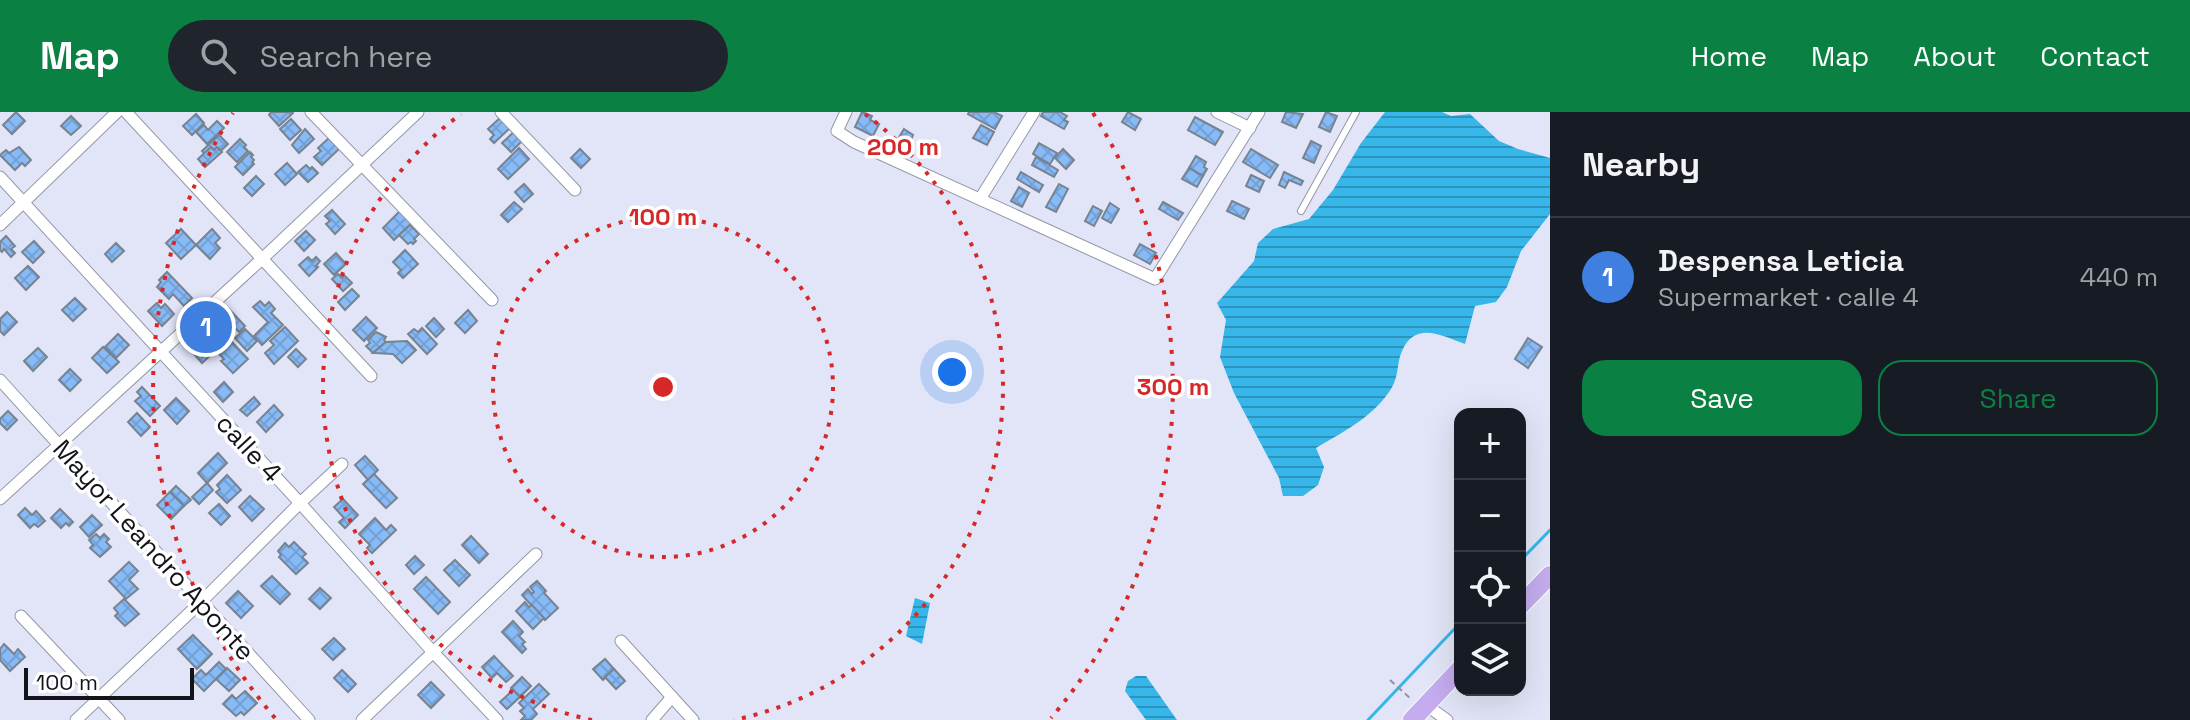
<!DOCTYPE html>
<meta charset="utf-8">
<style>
:root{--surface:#171b24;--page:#20242c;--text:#f1f3f6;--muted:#9ea1a6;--line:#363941;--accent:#0b8043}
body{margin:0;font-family:"Space Grotesk",sans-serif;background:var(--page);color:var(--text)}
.controls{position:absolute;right:24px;bottom:24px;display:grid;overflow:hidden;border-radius:16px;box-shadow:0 8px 32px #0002}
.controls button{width:72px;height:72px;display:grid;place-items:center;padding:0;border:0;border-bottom:2px solid var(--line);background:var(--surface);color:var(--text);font:40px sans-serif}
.scale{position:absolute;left:24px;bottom:20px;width:170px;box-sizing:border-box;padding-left:8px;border:4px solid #13141b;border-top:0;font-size:22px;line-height:28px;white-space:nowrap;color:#13141b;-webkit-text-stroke:6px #fff;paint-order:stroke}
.you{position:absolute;left:952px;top:260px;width:28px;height:28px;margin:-20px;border:6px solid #fff;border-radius:50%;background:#1a73e8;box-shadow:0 0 0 12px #1a73e833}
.badge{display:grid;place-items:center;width:52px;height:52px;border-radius:50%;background:var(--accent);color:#fff;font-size:26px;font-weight:700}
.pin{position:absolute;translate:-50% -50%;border:4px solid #fff;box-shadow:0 2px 8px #0006}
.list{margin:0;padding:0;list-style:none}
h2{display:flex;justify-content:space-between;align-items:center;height:104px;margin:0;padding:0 32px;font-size:34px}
h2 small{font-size:26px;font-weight:400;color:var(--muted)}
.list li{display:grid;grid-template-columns:52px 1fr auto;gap:24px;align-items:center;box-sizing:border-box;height:120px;padding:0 32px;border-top:2px solid var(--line)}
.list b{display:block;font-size:30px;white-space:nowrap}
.list p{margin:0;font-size:26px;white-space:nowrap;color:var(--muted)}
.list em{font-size:26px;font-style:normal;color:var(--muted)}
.actions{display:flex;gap:16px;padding:24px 32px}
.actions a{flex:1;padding:18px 0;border:2px solid var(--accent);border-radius:24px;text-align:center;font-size:28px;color:var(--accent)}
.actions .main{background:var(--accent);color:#fff}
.icon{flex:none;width:44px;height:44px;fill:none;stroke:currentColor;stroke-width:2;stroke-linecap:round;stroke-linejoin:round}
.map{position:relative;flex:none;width:1550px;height:608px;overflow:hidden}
header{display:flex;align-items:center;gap:48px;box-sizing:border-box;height:112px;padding:0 40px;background:var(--accent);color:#fff}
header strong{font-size:38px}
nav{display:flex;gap:44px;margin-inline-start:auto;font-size:28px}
.search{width:560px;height:72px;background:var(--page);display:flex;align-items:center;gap:20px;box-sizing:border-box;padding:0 28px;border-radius:44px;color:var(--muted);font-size:30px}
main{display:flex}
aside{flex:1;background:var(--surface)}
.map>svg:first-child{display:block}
.water{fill:url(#water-rules)}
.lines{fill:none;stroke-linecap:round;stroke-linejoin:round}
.stream{stroke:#36b6e9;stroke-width:3}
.building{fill:url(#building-cross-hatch);stroke:#778390;stroke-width:2}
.service-casing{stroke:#9397a7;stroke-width:8}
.minor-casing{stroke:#9397a7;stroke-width:13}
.trunk-casing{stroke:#fff;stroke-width:20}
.path{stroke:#8f92a0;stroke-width:2;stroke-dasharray:6 4;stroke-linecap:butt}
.service{stroke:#fff;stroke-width:6}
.minor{stroke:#fff;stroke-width:11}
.trunk{stroke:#c4acee;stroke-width:18}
.ring{fill:none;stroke:#d62828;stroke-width:4;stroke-dasharray:4 8}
.labels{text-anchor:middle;stroke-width:7;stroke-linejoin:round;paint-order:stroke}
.street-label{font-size:26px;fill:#13141b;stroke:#fff}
.centre{fill:#d62828;stroke:#fff;stroke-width:4}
.ring-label{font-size:24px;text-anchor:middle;font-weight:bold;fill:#d62828;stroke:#fff;stroke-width:7;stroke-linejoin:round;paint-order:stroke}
</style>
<header>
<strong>Map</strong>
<div class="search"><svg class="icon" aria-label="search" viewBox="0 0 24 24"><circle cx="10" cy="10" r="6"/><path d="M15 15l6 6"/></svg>Search here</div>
<nav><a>Home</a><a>Map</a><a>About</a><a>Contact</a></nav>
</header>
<main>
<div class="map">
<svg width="1550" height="608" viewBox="0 0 1550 608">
<defs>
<pattern id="water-rules" width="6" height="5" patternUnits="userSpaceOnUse" patternTransform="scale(2)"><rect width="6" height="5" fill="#36b6e9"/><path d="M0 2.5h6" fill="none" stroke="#2c93bc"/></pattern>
<pattern id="building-cross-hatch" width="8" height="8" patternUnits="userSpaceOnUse" patternTransform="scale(2)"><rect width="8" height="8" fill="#87bbf8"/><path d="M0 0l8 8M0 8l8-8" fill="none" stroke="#74a0d4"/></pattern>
</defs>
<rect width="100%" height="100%" fill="#e1e5f7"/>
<!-- water -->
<g class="water">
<path d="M1385,0H1442L1451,4L1470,2L1499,29L1518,37L1550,46V102L1521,139L1507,175L1496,190L1475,194L1465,232C1443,224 1415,208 1402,239C1396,252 1400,265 1389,280C1371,306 1343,320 1316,336L1324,355L1318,373L1303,384H1283L1279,366L1234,281L1220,245L1226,208L1217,191L1254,149L1258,131L1273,117L1309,107L1333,78L1361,31Z"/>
<path d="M915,486L930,491L922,532L906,524Z"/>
<path d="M1136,564H1146L1177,608H1146L1125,579L1128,569Z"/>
</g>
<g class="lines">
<!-- stream -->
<g class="stream">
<path d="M1520,449L1550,418"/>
<path d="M1368,608L1460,511"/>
</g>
</g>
<!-- building -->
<g class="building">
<path d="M16,0L25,9L12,22L3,13Z"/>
<path d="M271,0H292L293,1L279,14L269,3Z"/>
<path d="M862,0L872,4L870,8L879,12L873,24L855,15Z"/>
<path d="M969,0H994L1002,4L995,17L968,2Z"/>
<path d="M1043,0H1060L1067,4L1064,8L1068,10L1064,17L1041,4Z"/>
<path d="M1128,0L1141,7L1135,18L1122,10Z"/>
<path d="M1286,0L1303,2L1296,16L1282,10Z"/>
<path d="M1326,0L1337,4L1330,20L1319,15Z"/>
<path d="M196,2L204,11L192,23L183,14Z"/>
<path d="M71,4L81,14L71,23L61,14Z"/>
<path d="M501,5L511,15L494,31L490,27L494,23L488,17Z"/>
<path d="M1195,5L1223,20L1215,33L1188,18Z"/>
<path d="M291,7L301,18L290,28L280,17Z"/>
<path d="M217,9L224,16L207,32L196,20L204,13L208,18Z"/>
<path d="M981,13L994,20L987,33L973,26Z"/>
<path d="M305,17L314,27L299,41L292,33Z"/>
<path d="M904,17L913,23L907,39L895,32Z"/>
<path d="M516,18L524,27L511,40L502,31Z"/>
<path d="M219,23L228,32L211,48L202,39Z"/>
<path d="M329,26L339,37L322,53L314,45L321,39L318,36Z"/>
<path d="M240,27L246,33L244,35L248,39L237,50L227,40Z"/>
<path d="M1311,29L1321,34L1314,51L1303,46Z"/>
<path d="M1039,31L1057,41L1050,52L1033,42Z"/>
<path d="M19,35L31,48L25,54L22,51L15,58L0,43L6,38L9,41Z"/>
<path d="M211,35L214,38L217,35L222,40L205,55L198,47Z"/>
<path d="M519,36L529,47L508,67L498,57Z"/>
<path d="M580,37L590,47L581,56L571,46Z"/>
<path d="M1063,37L1074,48L1066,57L1055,46Z"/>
<path d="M1251,37L1278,53L1270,66L1243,50Z"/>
<path d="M250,40L253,43L251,45L254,48L252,50L254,52L243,63L235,55Z"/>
<path d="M1196,44L1206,50L1204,55L1207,57L1203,64L1189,56Z"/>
<path d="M1036,45L1058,58L1054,65L1032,53Z"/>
<path d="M287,51L297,62L285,73L275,62Z"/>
<path d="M306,53L310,57L312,55L318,61L308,70L298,60Z"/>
<path d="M1189,56L1203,64L1197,75L1182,67Z"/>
<path d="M1021,60L1043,73L1039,80L1017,67Z"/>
<path d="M1284,60L1303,69L1301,73L1289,68L1285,76L1279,73Z"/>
<path d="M1251,63L1264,69L1259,80L1246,74Z"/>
<path d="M256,64L264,72L252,84L244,76Z"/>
<path d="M524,72L533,82L524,90L515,80Z"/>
<path d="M1059,72L1068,77L1056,100L1046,95Z"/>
<path d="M1019,75L1029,81L1022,95L1011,89Z"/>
<path d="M1232,89L1249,97L1244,107L1227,99Z"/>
<path d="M514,90L522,97L508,110L501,103Z"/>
<path d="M1163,90L1183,101L1178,108L1159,97Z"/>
<path d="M1110,91L1119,97L1111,111L1102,106Z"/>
<path d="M1093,94L1102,99L1094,114L1085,109Z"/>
<path d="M332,98L345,112L335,122L326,112L330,109L325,104Z"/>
<path d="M401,98L413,110L394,128L383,116Z"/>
<path d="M410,113L419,122L414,127L416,129L413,132L411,130L408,132L399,123Z"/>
<path d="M181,117L196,133L181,147L166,131Z"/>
<path d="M212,117L220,126L215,131L220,136L210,147L196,133Z"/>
<path d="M306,119L315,128L304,139L295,129Z"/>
<path d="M6,124L15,134L11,137L15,141L11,145L4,137L2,140L0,138V130Z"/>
<path d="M34,129L44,140L33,151L22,140Z"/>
<path d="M116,131L124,139L112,150L105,142Z"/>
<path d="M1140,132L1156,141L1150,152L1134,143Z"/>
<path d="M405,138L418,152L403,166L398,161L401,158L393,150Z"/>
<path d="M336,141L346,152L334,163L324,152Z"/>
<path d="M308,145L312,149L316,145L320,149L316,154L318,155L309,164L299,153Z"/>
<path d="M28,154L39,165L26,178L15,166Z"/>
<path d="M167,160L192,186L184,194L173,182L169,187L157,175L161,170L159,168Z"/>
<path d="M338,162L342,166L344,163L352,171L343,179L332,167Z"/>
<path d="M352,177L359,184L345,198L338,190Z"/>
<path d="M75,186L86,197L73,209L62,198Z"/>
<path d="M260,189L265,194L269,190L275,197L271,201L283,213L262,233L254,224L268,210L253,195Z"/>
<path d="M157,191L161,196L165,192L174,202L162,214L148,199Z"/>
<path d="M227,195L245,214L239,220L221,201Z"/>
<path d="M468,198L477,209L465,221L455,211Z"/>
<path d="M7,200L17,210L4,223L0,219V207Z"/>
<path d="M366,205L377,216L364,229L353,218Z"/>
<path d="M434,206L444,217L436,225L426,214Z"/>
<path d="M212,209L248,247L233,261L221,249L224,247L199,221Z"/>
<path d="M285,215L298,229L274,252L265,241L274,233L270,229Z"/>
<path d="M422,216L437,232L427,242L408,222L414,217L418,220Z"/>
<path d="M245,217L257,229L247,239L235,226Z"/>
<path d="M376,220L386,225L384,228L386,230L373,241L366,234L370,231L368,228Z"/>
<path d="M118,222L129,233L116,246L105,235Z"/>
<path d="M1528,226L1542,235L1528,256L1515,247Z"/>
<path d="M407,229L416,238L402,251L393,242L373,241L386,230Z"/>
<path d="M204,232L213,241L202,251L194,242Z"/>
<path d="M103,235L119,250L107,261L92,246Z"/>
<path d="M38,236L47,245L33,259L24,249Z"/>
<path d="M296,237L306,247L298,255L288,245Z"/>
<path d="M70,257L81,268L70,279L59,268Z"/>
<path d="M224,270L233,280L223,290L214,280Z"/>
<path d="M142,275L160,294L150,304L135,289L141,284L137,280Z"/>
<path d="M254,285L260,292L247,304L240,298Z"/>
<path d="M176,286L189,299L177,312L164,298Z"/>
<path d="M274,293L283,303L266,320L257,310Z"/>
<path d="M8,299L17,308L7,318L0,311V307Z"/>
<path d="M137,301L150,315L141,324L128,310Z"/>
<path d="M218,341L227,351L207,371L198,361Z"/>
<path d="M365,344L378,358L368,368L355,353Z"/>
<path d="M374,362L397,386L386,396L363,372Z"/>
<path d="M227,363L241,378L227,391L216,380L220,377L217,373Z"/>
<path d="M207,371L213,378L199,392L192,385Z"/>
<path d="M176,374L191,388L184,394L170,380Z"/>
<path d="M170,380L184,394L171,407L157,393Z"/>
<path d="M250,384L264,397L252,409L239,395Z"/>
<path d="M343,387L358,403L345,416L339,410L344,406L334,395Z"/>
<path d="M219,392L230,404L221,413L209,401Z"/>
<path d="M25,396L32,403L36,399L45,409L38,415L34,412L30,416L18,403Z"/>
<path d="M60,397L73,410L69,414L66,411L61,416L51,406Z"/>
<path d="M92,403L102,413L89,425L80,415Z"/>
<path d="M375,406L386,418L391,413L396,418L372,441L367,436L370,433L359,422Z"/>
<path d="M96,422L100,426L104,422L109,427L106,430L111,435L100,445L90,436L93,433L89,428Z"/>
<path d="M471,424L488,442L479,451L462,433Z"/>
<path d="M294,430L306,442L302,445L308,451L296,462L279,445L281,443L278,439L285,431L289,435Z"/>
<path d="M415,444L424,453L414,462L406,453Z"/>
<path d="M455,448L470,463L459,474L444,458Z"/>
<path d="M129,450L138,459L129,468L138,477L126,487L109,469Z"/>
<path d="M272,464L290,482L280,492L261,474Z"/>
<path d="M426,465L450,490L438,502L414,477Z"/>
<path d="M537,469L546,479L544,481L558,496L545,508L522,483L528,477L532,482L534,480L530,475Z"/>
<path d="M320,476L331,486L320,497L309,487Z"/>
<path d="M238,479L253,494L241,506L226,491Z"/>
<path d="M124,487L139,502L125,514L115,504L118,501L114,496Z"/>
<path d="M525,490L529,495L532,493L544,506L533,517L516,499Z"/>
<path d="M513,509L523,520L519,524L525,530L522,532L526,537L522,541L502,520Z"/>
<path d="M193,523L212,542L197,557L178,537Z"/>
<path d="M334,526L345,537L333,548L322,537Z"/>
<path d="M4,532L14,542L18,537L25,545L10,559L0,548V537Z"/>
<path d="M494,544L513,564L506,570L497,561L492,566L482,555Z"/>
<path d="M605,547L614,557L603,568L593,557Z"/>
<path d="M219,550L226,557L204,579L192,567L201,558L206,563Z"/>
<path d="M227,556L240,568L229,579L216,567Z"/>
<path d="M614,557L625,569L616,577L605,565Z"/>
<path d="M342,558L356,572L348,580L334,566Z"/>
<path d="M522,565L531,574L520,585L511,576Z"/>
<path d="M431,570L444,583L431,596L418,583Z"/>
<path d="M539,572L549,582L533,597L537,602L531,608H521L525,604L520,599L524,596L519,591Z"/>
<path d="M513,578L520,585L507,597L500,590Z"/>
<path d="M245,579L257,591L244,603L241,600L236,604L223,592L232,583L236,587Z"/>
</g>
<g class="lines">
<!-- service casing -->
<g class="service-casing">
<path id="service" d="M1301,99L1356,0"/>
</g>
<!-- minor casing -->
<g class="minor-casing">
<g id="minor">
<path d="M126,0L371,264"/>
<path d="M311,0L492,188"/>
<path d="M501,0L575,78"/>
<path d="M846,0L837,19L854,30L1155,167L1259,0"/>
<path d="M1217,0L1250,16"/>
<path d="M0,65L300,391L432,539L497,608"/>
<path d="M980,87L1034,0"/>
<path d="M0,113L117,0"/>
<path d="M0,268L309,608"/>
<path d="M0,387L263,146L418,0"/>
<path d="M21,504L119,608"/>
<path d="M621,529L693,608"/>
<path d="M1426,593L1447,608"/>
<path d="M76,608L201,490L300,391L342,352"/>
<path d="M362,608L536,442"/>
<path d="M652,608L672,585"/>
</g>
</g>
<!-- trunk casing -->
<g class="trunk-casing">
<g id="trunk">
<path d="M1520,494L1550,463"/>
<path d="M1412,608L1460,557"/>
</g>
</g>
<!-- path -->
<path class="path" d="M1390,568L1410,586"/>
<!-- service -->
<use href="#service" class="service"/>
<!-- minor -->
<use href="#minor" class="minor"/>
<!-- trunk -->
<use href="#trunk" class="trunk"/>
</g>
<!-- distance rings -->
<g class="ring">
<circle cx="663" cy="275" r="170"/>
<path d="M592 608A340 340 0 0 1 461 2M865 2A340 340 0 0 1 734 608"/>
<path d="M275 606A510 510 0 0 1 233 1M1093 1A510 510 0 0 1 1051 606"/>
</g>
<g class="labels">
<!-- street labels -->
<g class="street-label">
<text transform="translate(249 336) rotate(47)" y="9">calle 4</text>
<text transform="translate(154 438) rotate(48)" y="9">Mayor Leandro Aponte</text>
</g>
</g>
<circle cx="663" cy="275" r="12" class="centre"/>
<g class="ring-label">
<text x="903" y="43">200 m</text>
<text x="663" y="113">100 m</text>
<text x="1173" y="283">300 m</text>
</g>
</svg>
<div class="controls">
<button>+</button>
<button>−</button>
<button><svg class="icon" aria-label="locate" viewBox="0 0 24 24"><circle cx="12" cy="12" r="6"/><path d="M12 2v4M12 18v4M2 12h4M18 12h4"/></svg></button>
<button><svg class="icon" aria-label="layers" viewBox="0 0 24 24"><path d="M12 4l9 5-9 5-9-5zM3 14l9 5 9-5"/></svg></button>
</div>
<div class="scale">100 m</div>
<div class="you"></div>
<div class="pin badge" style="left:206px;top:215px;background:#3f7fe0">1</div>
</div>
<aside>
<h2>Nearby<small></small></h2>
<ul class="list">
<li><span class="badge" style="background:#3f7fe0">1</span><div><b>Despensa Leticia</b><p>Supermarket · calle 4</p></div><em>440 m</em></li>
</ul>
<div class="actions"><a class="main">Save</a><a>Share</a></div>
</aside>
</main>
